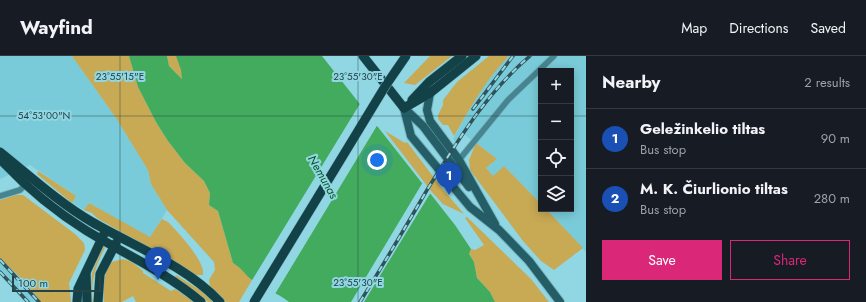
<!DOCTYPE html>
<meta charset="utf-8">
<style>
:root{--surface:#171b24;--page:#20242c;--text:#f1f3f6;--muted:#9ea1a6;--line:#363941;--accent:#db2777}
body{margin:0;font-family:Jost,sans-serif;background:var(--page);color:var(--text)}
.controls{position:absolute;right:12px;top:12px;display:grid;overflow:hidden;border-radius:0px;box-shadow:0 2px 10px #0003}
.controls button{width:36px;height:36px;display:grid;place-items:center;padding:0;border:0;border-bottom:1px solid var(--line);background:var(--surface);color:var(--text);font:20px sans-serif}
.scale{position:absolute;left:12px;bottom:10px;width:89px;box-sizing:border-box;padding-left:4px;border:2px solid #244247;border-top:0;font-size:11px;line-height:14px;white-space:nowrap;color:#244247;-webkit-text-stroke:3px #90d7e3;paint-order:stroke}
.you{position:absolute;left:377px;top:104px;width:14px;height:14px;margin:-10px;border:3px solid #fff;border-radius:50%;background:#1a73e8;box-shadow:0 0 0 6px #1a73e833}
.badge{display:grid;place-items:center;width:26px;height:26px;border-radius:50%;background:var(--accent);color:#fff;font-size:13px;font-weight:700}
.pin{position:absolute;translate:-50% -33px;filter:drop-shadow(0 1px 2px #0008)}
.pin::after{content:'';position:absolute;top:21px;width:14px;height:12px;background:inherit;clip-path:polygon(0 0,100% 0,50% 100%)}
.list{margin:0;padding:0;list-style:none}
h2{display:flex;justify-content:space-between;align-items:center;height:52px;margin:0;padding:0 16px;font-size:17px}
h2 small{font-size:13px;font-weight:400;color:var(--muted)}
.list li{display:grid;grid-template-columns:26px 1fr auto;gap:12px;align-items:center;box-sizing:border-box;height:60px;padding:0 16px;border-top:1px solid var(--line)}
.list b{display:block;font-size:15px;white-space:nowrap}
.list p{margin:0;font-size:13px;white-space:nowrap;color:var(--muted)}
.list em{font-size:13px;font-style:normal;color:var(--muted)}
.actions{display:flex;gap:8px;padding:12px 16px}
.actions a{flex:1;padding:9px 0;border:1px solid var(--accent);border-radius:0px;text-align:center;font-size:14px;color:var(--accent)}
.actions .main{background:var(--accent);color:#fff}
.icon{flex:none;width:22px;height:22px;fill:none;stroke:currentColor;stroke-width:2;stroke-linecap:round;stroke-linejoin:round}
.map{position:relative;flex:none;width:586px;height:246px;overflow:hidden}
header{display:flex;align-items:center;gap:24px;box-sizing:border-box;height:56px;padding:0 20px;background:var(--surface);border-bottom:1px solid var(--line)}
header strong{font-size:19px}
nav{display:flex;gap:22px;margin-inline-start:auto;font-size:14px}
main{display:flex}
aside{flex:1;background:var(--surface)}
.map>svg:first-child{display:block}
.built{fill:#7acbd9}
.green{fill:#c8a954}
.water{fill:#43ab5e}
.pier{fill:#90d7e3}
.lines{fill:none;stroke-linecap:round;stroke-linejoin:round}
.minor-casing{stroke:#76b3be;stroke-width:7}
.secondary-casing{stroke:#76b3be;stroke-width:10}
.primary-casing{stroke:#76b3be;stroke-width:10}
.minor{stroke:#46858f;stroke-width:5.5}
.secondary{stroke:#245d66;stroke-width:8}
.primary{stroke:#134148;stroke-width:9}
.rail-casing{stroke:#305359;stroke-width:3.5}
.rail{stroke:#90d7e3;stroke-width:2;stroke-dasharray:6;stroke-linecap:butt}
.primary-bridge-casing{stroke:#76b3be;stroke-width:10;stroke-linecap:butt}
.primary-bridge{stroke:#134148;stroke-width:9}
.ticks{fill:none;stroke:#244247;stroke-width:1;stroke-opacity:0.45}
.labels{text-anchor:middle;stroke-width:4;stroke-linejoin:round;paint-order:stroke}
.water-label{font-size:12px;font-style:italic;fill:#075523;stroke:#90d7e3}
.ticks-label{font-size:10px;text-anchor:middle;fill:#244247;stroke:#90d7e3;stroke-width:4;stroke-linejoin:round;paint-order:stroke}
</style>
<header>
<strong>Wayfind</strong>
<nav><a>Map</a><a>Directions</a><a>Saved</a></nav>
</header>
<main>
<div class="map">
<svg width="586" height="246" viewBox="0 0 586 246">
<rect width="100%" height="100%" fill="#90d7e3"/>
<!-- built -->
<g class="built">
<path d="M0,0H72L116,62L148,114L151,128L167,154L150,182L89,147L84,154L72,147L76,140L30,109L0,123Z"/>
<path d="M509,0H586V196L546,153H571V15H541V148L504,110L493,121L486,112L497,103L464,78L457,88L453,83L478,38L498,11Z"/>
<path d="M0,202L24,225L41,246H25L0,219Z"/>
</g>
<!-- green -->
<g class="green">
<path d="M72,0H129L138,31L156,66L168,85L185,107L204,125L210,137L209,149L218,155L233,207L243,213L252,224L239,246H226L210,232L209,224L215,214L214,206L167,154L151,128L148,114L116,62Z"/>
<path d="M167,0H176L179,4L183,24L169,10Z"/>
<path d="M430,0H452L415,29L404,27Z"/>
<path d="M489,0H509C486,23 470,52 454,80L448,69H443L438,63V59L443,49V44L457,26Z"/>
<path d="M385,75L405,87L407,86L441,131L464,158L443,148L431,135Z"/>
<path d="M476,87L497,103L486,112L493,120L504,110L541,148V153H546L583,192L554,214L541,205L523,185L470,114L469,104Z"/>
<path d="M38,115L76,140L72,147L37,118Z"/>
<path d="M16,139H23L75,178L84,187L85,194L69,227L71,246H41L24,225L0,202V144Z"/>
<path d="M89,147L150,181L162,163L168,166C177,175 206,206 203,219H195L97,162L92,157L84,154Z"/>
<path d="M467,161L531,223L549,246H495L490,236L477,222L474,206L469,198L471,193L475,194L484,189L465,162Z"/>
<path d="M103,190L105,192C96,208 90,227 93,246H90L92,217Z"/>
<path d="M123,203L132,206L143,215V217L171,235L175,233L194,246H136L133,240L122,246H104C103,233 102,217 112,206Z"/>
<path d="M176,219L200,234L213,246H208L175,221Z"/>
</g>
<!-- water -->
<path class="water" d="M129,0H167L169,10L182,23L181,14L176,0H322L455,169L471,193L469,198L474,206L477,222L490,236L495,246H289C278,237 263,233 252,224C244,218 243,213 233,207L218,155L209,149L210,137L204,125L185,107L168,85L156,66L138,31Z"/>
<!-- pier -->
<g class="pier">
<path d="M361,46L378,68L275,238L251,226Z"/>
<path d="M423,126L431,136L364,246H351Z"/>
</g>
<g class="lines">
<!-- minor casing -->
<g class="minor-casing">
<g id="minor">
<path d="M459,104L508,44L554,0"/>
<path d="M0,140L20,134L25,129"/>
</g>
</g>
<!-- secondary casing -->
<g class="secondary-casing">
<g id="secondary">
<path d="M430,37L427,54L430,65L459,104L495,168"/>
<path d="M404,52L411,80L470,151L499,174L529,205L560,246"/>
<path d="M404,52L423,70L469,131"/>
</g>
</g>
<!-- primary casing -->
<g class="primary-casing">
<g id="primary">
<path d="M363,0L404,52"/>
<path d="M412,44L429,26L462,0"/>
<path d="M404,52L430,37L476,0"/>
<path d="M0,96C30,120 58,146 92,166C135,191 185,209 220,246"/>
<path d="M0,103C26,131 55,155 87,175C125,198 167,217 201,246"/>
<path d="M86,217L87,246"/>
<path d="M77,246L78,233L104,178"/>
<path d="M98,246L100,218L116,187"/>
</g>
</g>
<!-- minor -->
<use href="#minor" class="minor"/>
<!-- secondary -->
<use href="#secondary" class="secondary"/>
<!-- primary -->
<use href="#primary" class="primary"/>
<!-- rail casing -->
<g class="rail-casing">
<g id="rail">
<path d="M473,53L513,0"/>
<path d="M0,204L39,246"/>
<path d="M0,216L28,246"/>
<path d="M360,246C383,209 405,172 427,134C457,86 486,37 530,0"/>
</g>
</g>
<!-- rail -->
<use href="#rail" class="rail"/>
<!-- primary-bridge casing -->
<g class="primary-bridge-casing">
<path id="primary-bridge" d="M254,246L386,29L406,0"/>
</g>
<!-- primary-bridge -->
<use href="#primary-bridge" class="primary-bridge"/>
</g>
<!-- ticks -->
<path class="ticks" d="M120,0V246M358,0V246M0,60H541M571,60H586"/>
<g class="labels">
<!-- water labels -->
<g class="water-label">
<text transform="translate(323 121) rotate(60)" y="4">Nemunas</text>
</g>
</g>
<g class="ticks-label">
<text x="120" y="24">23°55'15"E</text>
<text x="358" y="24">23°55'30"E</text>
<text x="44" y="63">54°53'00"N</text>
<text x="358" y="230">23°55'30"E</text>
</g>
</svg>
<div class="controls">
<button>+</button>
<button>−</button>
<button><svg class="icon" aria-label="locate" viewBox="0 0 24 24"><circle cx="12" cy="12" r="6"/><path d="M12 2v4M12 18v4M2 12h4M18 12h4"/></svg></button>
<button><svg class="icon" aria-label="layers" viewBox="0 0 24 24"><path d="M12 4l9 5-9 5-9-5zM3 14l9 5 9-5"/></svg></button>
</div>
<div class="scale">100 m</div>
<div class="you"></div>
<div class="pin badge" style="left:449px;top:139px;background:#1a4fb4">1</div>
<div class="pin badge" style="left:158px;top:224px;background:#1a4fb4">2</div>
</div>
<aside>
<h2>Nearby<small>2 results</small></h2>
<ul class="list">
<li><span class="badge" style="background:#1a4fb4">1</span><div><b>Geležinkelio tiltas</b><p>Bus stop</p></div><em>90 m</em></li>
<li><span class="badge" style="background:#1a4fb4">2</span><div><b>M. K. Čiurlionio tiltas</b><p>Bus stop</p></div><em>280 m</em></li>
</ul>
<div class="actions"><a class="main">Save</a><a>Share</a></div>
</aside>
</main>
